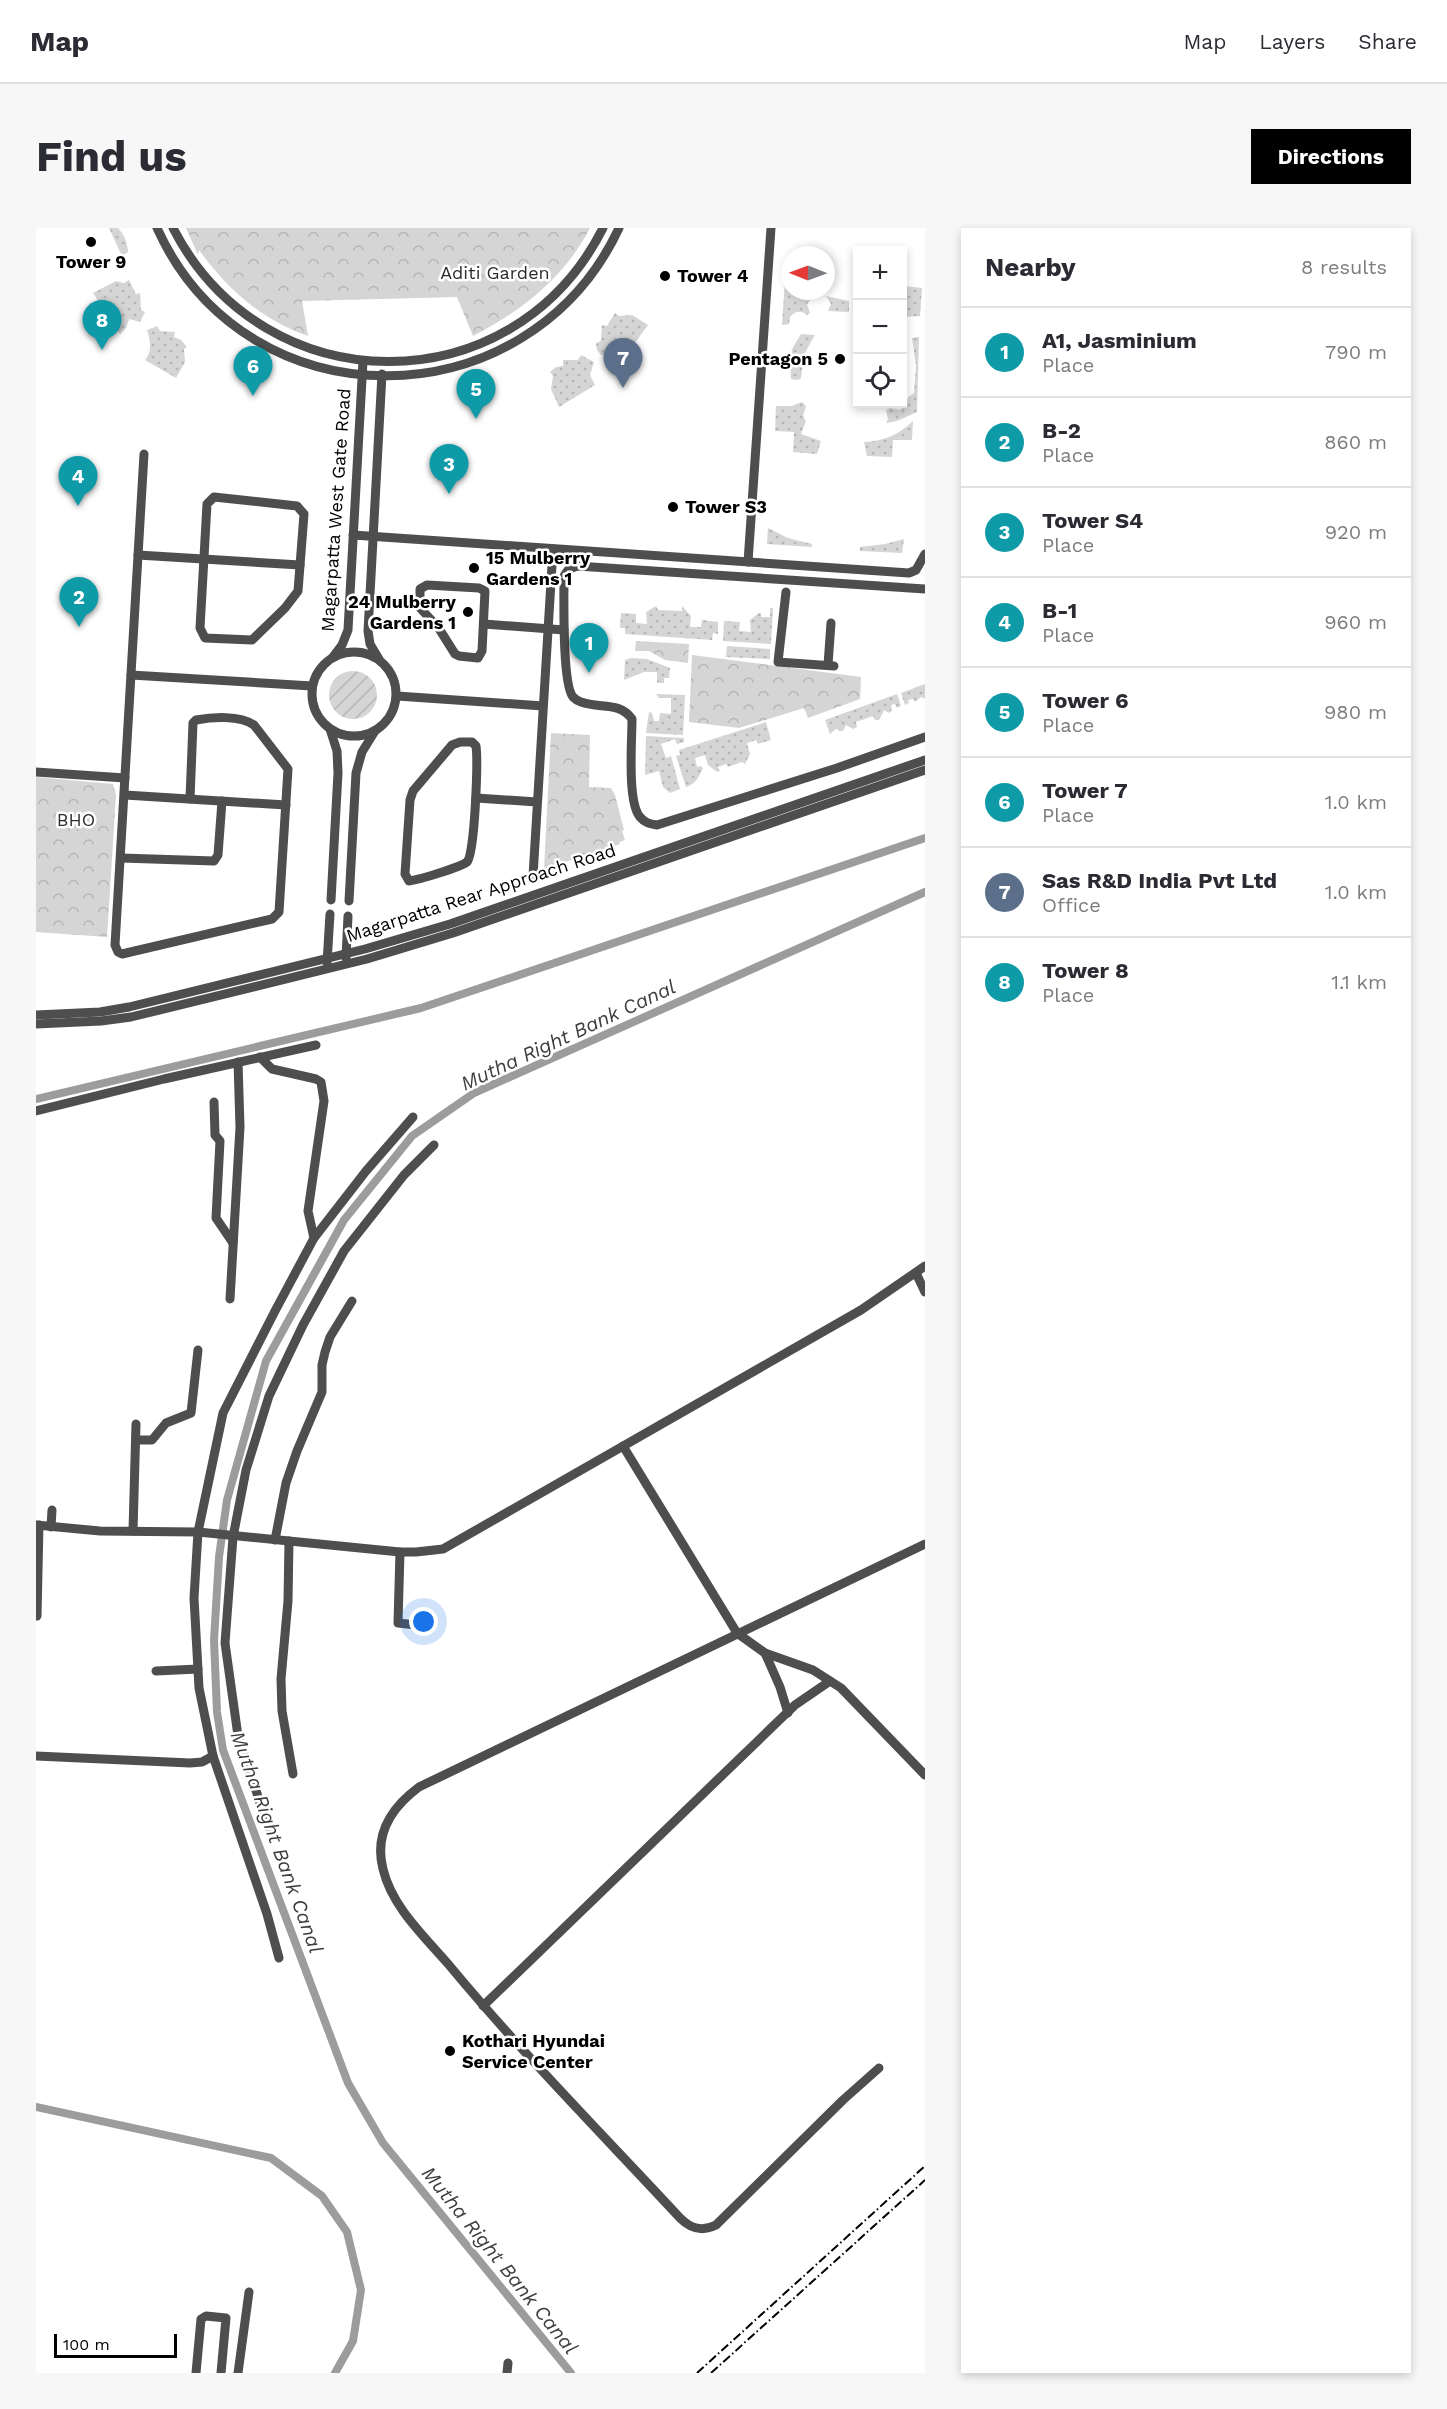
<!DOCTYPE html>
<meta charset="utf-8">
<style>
:root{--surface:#fff;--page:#f7f7f7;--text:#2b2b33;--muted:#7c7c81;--line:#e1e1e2;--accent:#000}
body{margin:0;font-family:"Work Sans",sans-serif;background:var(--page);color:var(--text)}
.controls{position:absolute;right:18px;top:18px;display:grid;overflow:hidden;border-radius:0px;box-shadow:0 3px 9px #0003}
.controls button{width:54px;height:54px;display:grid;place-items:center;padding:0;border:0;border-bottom:2px solid var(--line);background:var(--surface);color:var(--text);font:30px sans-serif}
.compass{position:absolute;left:745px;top:18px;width:54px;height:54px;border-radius:50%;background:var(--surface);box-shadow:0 3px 9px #0003;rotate:271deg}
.scale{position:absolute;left:18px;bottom:15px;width:123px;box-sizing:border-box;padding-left:6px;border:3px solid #000;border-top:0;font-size:16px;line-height:21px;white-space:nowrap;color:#000;-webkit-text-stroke:4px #fff;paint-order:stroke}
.you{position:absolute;left:388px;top:1394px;width:21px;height:21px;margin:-15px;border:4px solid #fff;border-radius:50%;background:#1a73e8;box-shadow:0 0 0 9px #1a73e833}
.badge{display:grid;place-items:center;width:39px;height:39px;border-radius:50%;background:var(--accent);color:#fff;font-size:20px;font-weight:700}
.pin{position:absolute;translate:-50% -50px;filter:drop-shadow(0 2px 3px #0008)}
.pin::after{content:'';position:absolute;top:32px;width:21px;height:18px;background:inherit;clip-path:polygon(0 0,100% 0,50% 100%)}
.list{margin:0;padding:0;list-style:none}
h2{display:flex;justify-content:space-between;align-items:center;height:78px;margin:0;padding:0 24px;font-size:26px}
h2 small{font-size:20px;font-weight:400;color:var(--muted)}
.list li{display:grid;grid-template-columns:39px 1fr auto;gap:18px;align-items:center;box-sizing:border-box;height:90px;padding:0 24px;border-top:2px solid var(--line)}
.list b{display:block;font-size:22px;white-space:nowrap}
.list p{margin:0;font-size:20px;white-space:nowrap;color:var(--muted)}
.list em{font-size:20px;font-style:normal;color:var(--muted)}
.icon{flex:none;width:33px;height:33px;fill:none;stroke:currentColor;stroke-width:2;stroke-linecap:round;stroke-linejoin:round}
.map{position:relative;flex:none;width:889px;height:2145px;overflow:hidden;border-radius:0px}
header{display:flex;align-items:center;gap:36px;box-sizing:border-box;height:84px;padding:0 30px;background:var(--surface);border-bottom:2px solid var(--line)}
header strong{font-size:28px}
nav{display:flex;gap:33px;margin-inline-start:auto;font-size:21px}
.intro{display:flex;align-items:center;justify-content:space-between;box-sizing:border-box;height:144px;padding:0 36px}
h1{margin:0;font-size:42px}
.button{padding:15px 27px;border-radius:0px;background:var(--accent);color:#fff;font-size:21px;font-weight:700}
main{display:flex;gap:36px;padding:0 36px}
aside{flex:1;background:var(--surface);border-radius:0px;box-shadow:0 3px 9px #0003}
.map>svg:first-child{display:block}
.grass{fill:url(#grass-dots)}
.park{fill:url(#park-crowns)}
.garden{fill:url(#garden-furrows)}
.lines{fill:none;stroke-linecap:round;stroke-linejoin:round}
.canal{stroke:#9c9c9c;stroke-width:8}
.minor{stroke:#4e4e4e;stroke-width:9}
.rail{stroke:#000;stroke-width:2;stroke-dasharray:9 3 1.5 3;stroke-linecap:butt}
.poi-dot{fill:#000;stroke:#fff;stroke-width:2}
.labels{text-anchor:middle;stroke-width:5;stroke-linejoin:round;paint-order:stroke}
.poi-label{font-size:18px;font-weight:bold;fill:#000;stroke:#fff;text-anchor:start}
.park-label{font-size:18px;fill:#2c2c2c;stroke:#fff}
.street-label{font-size:18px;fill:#000;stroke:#fff}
.water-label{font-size:20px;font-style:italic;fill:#3d3d3d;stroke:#fff}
</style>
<header>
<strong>Map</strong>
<nav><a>Map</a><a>Layers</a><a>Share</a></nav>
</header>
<div class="intro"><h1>Find us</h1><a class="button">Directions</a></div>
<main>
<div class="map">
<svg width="889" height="2145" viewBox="0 0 889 2145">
<defs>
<pattern id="grass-dots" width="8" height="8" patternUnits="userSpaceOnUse" patternTransform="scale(1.5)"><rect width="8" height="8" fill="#d5d5d5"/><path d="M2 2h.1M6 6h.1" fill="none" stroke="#b5b5b5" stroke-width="1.8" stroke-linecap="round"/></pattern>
<pattern id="park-crowns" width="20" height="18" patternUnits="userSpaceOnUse" patternTransform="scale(1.5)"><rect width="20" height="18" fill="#d5d5d5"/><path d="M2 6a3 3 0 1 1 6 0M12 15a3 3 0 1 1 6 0" fill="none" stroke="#b5b5b5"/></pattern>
<pattern id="garden-furrows" width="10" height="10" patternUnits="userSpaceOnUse" patternTransform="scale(1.5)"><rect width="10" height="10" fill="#d5d5d5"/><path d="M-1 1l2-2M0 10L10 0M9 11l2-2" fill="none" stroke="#b5b5b5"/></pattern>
</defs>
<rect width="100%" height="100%" fill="#fff"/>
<!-- grass -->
<g class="grass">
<path d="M73,0H82C89,8 91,14 92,24L86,28Z"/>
<path d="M867,44H868V58L886,60L884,88L867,89Z"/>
<path d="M93,52L100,66L104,65L105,82L109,84L104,94L93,91L90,100L84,106L57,65L80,53L88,55Z"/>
<path d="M749,52L754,53V63H776L778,68L771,76L774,85L771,87C765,82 759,83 754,89L753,96L746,97Z"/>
<path d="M790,68L813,73V84L792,83L795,76Z"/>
<path d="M579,85L583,88L596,87L612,97L585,134L574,127H565L561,122L560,115L565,113L566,97L571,98Z"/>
<path d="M121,98L124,103L139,104L138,109L145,112L151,119L148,121L149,134L140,150L109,132C117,123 114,112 111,102Z"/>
<path d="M765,106L779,107L767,128H754L757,119Z"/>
<path d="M883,109L881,184L861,193L850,195L852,191L850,182L854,180L864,182L871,175L872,169L878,165L880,138L876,110Z"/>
<path d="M545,127L558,134L554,147L559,157L523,179L515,161L517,148L514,144L520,139L527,138V132H542Z"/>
<path d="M767,132L765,150L762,152L755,151L754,133Z"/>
<path d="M766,174L770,178L767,188L770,193L765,206L785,213L781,226L757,224L758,204L739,203L740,178H756Z"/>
<path d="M877,193L876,212H857L856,229L831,228L828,214C849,213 862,207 877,193Z"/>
<path d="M732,300L752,310L776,316V319L731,316Z"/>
<path d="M868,311L866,325L824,323V319L849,316Z"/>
<path d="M620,378L622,382L646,383V378L655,388L654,399H665L666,392L682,394V406L677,405L676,412L589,406V400H584L585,385L600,386V395L611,396L610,384Z"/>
<path d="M734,380H737L735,416L687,413L688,393L704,394L703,403L715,404L714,392L723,385H725V389H734Z"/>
<path d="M691,418L734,421V431L690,429Z"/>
<path d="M595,430L611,431L634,440L633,450H628V455H621V444H608L588,452L589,432Z"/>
<path d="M889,456V471L885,469L879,474L877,471L872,472L873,475L869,477L865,465Z"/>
<path d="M620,466L649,467L647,507L610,505L613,484L616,485L618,493H623L624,485L635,486V470H623Z"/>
<path d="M861,466L865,478L861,480L859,476L855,477L856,482L853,485L848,482L843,492H839L837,488L820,494L821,499L817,501L810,497L807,503H803L801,500L794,506L789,492Z"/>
<path d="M730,494L735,512L722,516L720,512L711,515L714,526L709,536L706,534L692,539L690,536L682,539L684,543L681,544L672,537L669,527L659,530L661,539L665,538L667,540C662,550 661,555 650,559L640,528L644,527L643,522Z"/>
<path d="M610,508L648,510V514L641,516L639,511L625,516L630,530L635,528L644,561L634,565L627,559L623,543L609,547Z"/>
</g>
<!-- park -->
<g class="park">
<path d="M150,0H554C528,50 487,82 437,108L421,69L266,73L272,108C226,92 191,61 163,22L162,27Z"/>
<path d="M600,413L653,416L652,435L629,432L613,423H599Z"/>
<path d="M656,427L825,449L824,471L772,490L768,480L703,500L653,494Z"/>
<path d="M515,505L554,507L553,559L575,560L579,567L588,602L586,603L589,612L583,614L584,616L508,641Z"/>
<path d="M0,549L77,556L80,567L71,709L0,704Z"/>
</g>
<!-- garden -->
<circle class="garden" cx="317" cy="467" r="24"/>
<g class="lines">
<!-- canal -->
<g class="canal">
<path d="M0,871L385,780L889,610"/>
<path d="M0,1879L235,1930L286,1968L311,2004L325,2062L317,2113L299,2145"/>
<path d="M535,2145L347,1915L312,1855L187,1522L181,1484L178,1412L183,1329L191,1272L230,1133L308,992L376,908L438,865L889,664"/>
</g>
<!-- minor -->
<g class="minor">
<path d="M121,0C211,199 492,195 583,0"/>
<path d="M137,0C228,177 477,179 567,0"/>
<path d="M108,226L79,717L82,724L86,726L236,691L243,684L252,541L218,497C204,487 176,489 160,492L157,495L154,571"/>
<path d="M178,269L261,278L268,286L262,363L249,380L216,412L169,410L164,400L171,276Z"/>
<path d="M317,307L873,345L880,342L889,326"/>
<path d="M102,327L264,337"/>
<path d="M712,334L735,0"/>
<path d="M391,357L443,360L449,363L446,423L442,430L423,428L419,426L402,399L384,380V361Z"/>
<path d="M889,361L541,338L532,342L528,348C528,369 526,456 537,469C539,471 542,473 545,474C564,481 583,473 596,491C596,513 591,574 604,589C609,595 614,596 621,597L801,540L889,509"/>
<path d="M750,364L742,434L798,438"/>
<path d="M448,396L528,402"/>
<circle cx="318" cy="466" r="42"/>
<path d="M297,429L306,417L312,402L327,133"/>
<path d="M343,431L334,416L332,403L346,146"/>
<path d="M792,437L795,395"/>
<path d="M95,447L276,458"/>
<path d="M361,468L507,478"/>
<path d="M294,501L301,523L302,545L295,672"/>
<path d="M424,514H436L440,518C442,533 439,626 431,634C425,639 382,652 373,653L369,646L374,572L377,563L416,517Z"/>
<path d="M0,544L89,550"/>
<path d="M89,567L250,577"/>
<path d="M440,570L501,574"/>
<path d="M85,630L178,633L182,627L186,573"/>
<path d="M497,648L517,321"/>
<path d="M313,673L320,545L326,524L339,503"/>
<path d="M310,730L312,688"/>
<path d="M291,735L294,686"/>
<path d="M0,787L64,784L93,779L329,721L414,696L889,532"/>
<path d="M0,796L65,793L95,789L331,731L417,705L889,542"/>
<path d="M224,829L236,841L280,851L285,854L288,873L272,983L278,1010"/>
<path d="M178,874L179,907L184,913L180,990L197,1015"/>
<path d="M0,883L128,851L280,817"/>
<path d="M880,1045L889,1064"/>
<path d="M194,1071L204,899L202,834"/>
<path d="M100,1212H116L130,1195L155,1185L162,1122"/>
<path d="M587,1218L701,1405L729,1425L777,1442L805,1460L889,1547"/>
<path d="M0,1297L64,1303L162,1304L364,1324H380L407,1321L825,1082L889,1038"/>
<path d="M15,1299L16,1282"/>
<path d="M97,1303L100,1196"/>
<path d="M239,1312L250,1255L261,1223L286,1164V1137L289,1124L294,1109L316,1073"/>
<path d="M253,1313L252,1373L245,1451L246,1483L257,1546"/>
<path d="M364,1324L362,1395L380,1397"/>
<path d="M1,1388L3,1297"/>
<path d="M729,1425L744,1459L752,1485"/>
<path d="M120,1443L162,1441"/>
<path d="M0,1528L154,1535L166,1534L177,1528"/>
<path d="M232,1599L202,1508L189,1415L197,1309L210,1242L233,1168L267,1097L308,1023L368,947L398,917"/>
<path d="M243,1730L231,1686L177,1528L163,1460L158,1370L162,1304L187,1185L239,1083L278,1010L330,943L377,889"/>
<path d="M447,1778L759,1477L794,1453"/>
<path d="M843,1840L807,1872L680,1997C666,2004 655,2001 644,1990C566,1906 486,1825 413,1737C388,1708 356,1679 347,1641C338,1606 356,1579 383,1559L889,1316"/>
<path d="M160,2145L165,2091L170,2088L190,2090L185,2145"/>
<path d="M202,2145L213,2064"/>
<path d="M471,2145L472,2135"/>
</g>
<!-- rail -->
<g class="rail">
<path d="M661,2145L889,1938"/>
<path d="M675,2145L889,1952"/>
</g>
</g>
<!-- markers -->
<g class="poi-dot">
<circle cx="55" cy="14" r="6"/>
<circle cx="629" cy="48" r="6"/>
<circle cx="804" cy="131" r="6"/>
<circle cx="637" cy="279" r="6"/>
<circle cx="438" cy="340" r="6"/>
<circle cx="432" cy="384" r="6"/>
<circle cx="414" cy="1823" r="6"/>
</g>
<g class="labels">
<!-- poi labels -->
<g class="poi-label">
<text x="55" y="40" text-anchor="middle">Tower 9</text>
<text x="641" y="54">Tower 4</text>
<text x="792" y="137" text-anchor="end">Pentagon 5</text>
<text x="649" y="285">Tower S3</text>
<text x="450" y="336">15 Mulberry<tspan x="450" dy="21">Gardens 1</tspan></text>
<text x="420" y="380" text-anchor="end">24 Mulberry<tspan x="420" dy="21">Gardens 1</tspan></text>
<text x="426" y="1819">Kothari Hyundai<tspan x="426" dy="21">Service Center</tspan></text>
</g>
<!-- park labels -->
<g class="park-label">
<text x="459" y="51">Aditi Garden</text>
<text x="40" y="598">BHO</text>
</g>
<!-- street labels -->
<g class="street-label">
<text transform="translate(300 282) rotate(-86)" y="6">Magarpatta West Gate Road</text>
<text transform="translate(445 665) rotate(-18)" y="6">Magarpatta Rear Approach Road</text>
</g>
<!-- water labels -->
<g class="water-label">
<text transform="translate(532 807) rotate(-25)" y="7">Mutha Right Bank Canal</text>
<text transform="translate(241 1614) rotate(70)" y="7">Mutha Right Bank Canal</text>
<text transform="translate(464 2032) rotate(51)" y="7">Mutha Right Bank Canal</text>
</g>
</g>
</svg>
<div class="controls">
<button>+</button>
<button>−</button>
<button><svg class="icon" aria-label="locate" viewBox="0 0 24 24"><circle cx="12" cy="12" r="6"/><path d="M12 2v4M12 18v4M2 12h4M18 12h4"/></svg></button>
</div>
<svg class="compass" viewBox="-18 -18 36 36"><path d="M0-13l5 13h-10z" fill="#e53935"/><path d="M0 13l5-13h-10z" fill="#7c7c81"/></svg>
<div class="scale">100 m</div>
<div class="you"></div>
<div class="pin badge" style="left:553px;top:445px;background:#0f9aa8">1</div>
<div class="pin badge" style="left:43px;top:399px;background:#0f9aa8">2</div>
<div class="pin badge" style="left:413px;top:266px;background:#0f9aa8">3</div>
<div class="pin badge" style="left:42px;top:278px;background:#0f9aa8">4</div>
<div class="pin badge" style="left:440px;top:191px;background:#0f9aa8">5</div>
<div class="pin badge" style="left:217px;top:168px;background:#0f9aa8">6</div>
<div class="pin badge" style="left:587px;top:160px;background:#5c6f8a">7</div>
<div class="pin badge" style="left:66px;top:122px;background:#0f9aa8">8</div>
</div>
<aside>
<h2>Nearby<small>8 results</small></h2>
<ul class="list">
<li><span class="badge" style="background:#0f9aa8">1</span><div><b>A1, Jasminium</b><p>Place</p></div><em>790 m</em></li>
<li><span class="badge" style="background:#0f9aa8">2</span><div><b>B-2</b><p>Place</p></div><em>860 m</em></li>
<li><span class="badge" style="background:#0f9aa8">3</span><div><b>Tower S4</b><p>Place</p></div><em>920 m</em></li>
<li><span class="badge" style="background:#0f9aa8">4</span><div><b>B-1</b><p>Place</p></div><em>960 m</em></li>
<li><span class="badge" style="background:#0f9aa8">5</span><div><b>Tower 6</b><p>Place</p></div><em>980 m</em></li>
<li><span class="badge" style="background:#0f9aa8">6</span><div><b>Tower 7</b><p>Place</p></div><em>1.0 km</em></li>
<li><span class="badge" style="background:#5c6f8a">7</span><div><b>Sas R&amp;D India Pvt Ltd</b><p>Office</p></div><em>1.0 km</em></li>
<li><span class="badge" style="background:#0f9aa8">8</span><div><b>Tower 8</b><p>Place</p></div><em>1.1 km</em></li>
</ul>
</aside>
</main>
